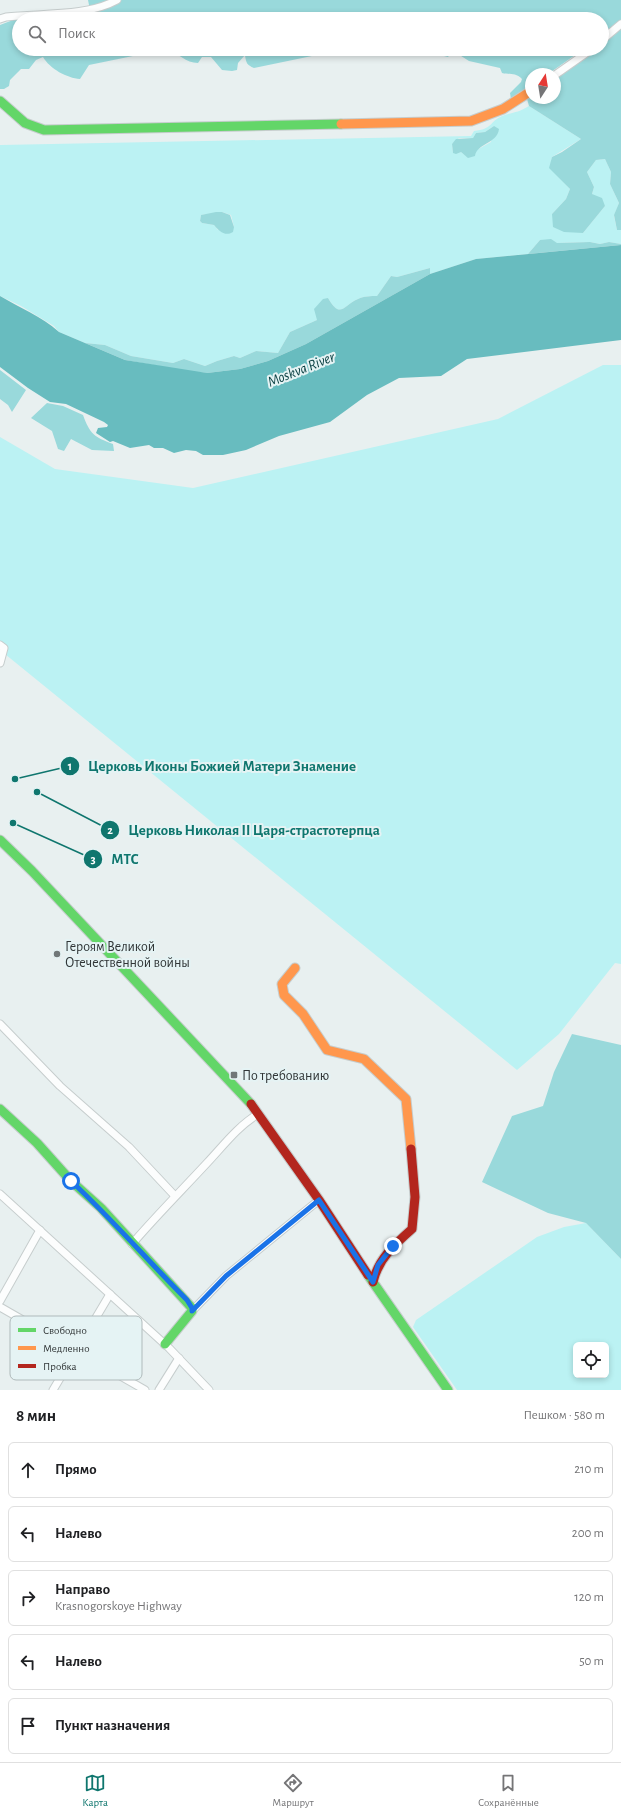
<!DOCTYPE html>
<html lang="ru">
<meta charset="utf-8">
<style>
:root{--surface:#fff;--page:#f2f2f2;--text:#202124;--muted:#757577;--line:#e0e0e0;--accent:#0f766e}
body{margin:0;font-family:"Alegreya Sans",sans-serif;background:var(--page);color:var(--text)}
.controls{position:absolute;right:12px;bottom:12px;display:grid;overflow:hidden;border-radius:6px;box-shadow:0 2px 6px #0003}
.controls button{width:36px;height:36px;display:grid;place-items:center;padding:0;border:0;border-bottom:1px solid var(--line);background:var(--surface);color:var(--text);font:20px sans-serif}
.compass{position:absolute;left:525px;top:68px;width:36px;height:36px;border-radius:50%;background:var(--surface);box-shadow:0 2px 6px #0003;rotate:12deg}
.stop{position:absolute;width:12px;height:12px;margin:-9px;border:3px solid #1a73e8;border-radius:50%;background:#fff}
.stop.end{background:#1a73e8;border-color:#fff;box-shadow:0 1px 4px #0008}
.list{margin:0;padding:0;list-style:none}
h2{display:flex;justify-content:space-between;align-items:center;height:52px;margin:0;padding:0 16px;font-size:17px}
h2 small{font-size:13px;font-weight:400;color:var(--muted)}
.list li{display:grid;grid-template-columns:26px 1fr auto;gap:12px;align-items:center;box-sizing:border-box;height:56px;margin:0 8px 8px;padding:0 8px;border:1px solid var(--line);border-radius:6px}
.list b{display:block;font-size:15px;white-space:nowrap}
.list p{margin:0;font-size:13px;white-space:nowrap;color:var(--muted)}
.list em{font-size:13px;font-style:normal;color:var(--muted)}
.icon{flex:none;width:22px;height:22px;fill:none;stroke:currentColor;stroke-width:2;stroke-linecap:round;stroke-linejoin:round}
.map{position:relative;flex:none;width:621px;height:1390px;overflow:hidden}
.search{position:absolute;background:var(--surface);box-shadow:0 2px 6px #0003;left:12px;right:12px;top:12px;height:44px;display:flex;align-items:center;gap:10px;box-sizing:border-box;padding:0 14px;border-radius:22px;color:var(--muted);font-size:15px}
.sheet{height:372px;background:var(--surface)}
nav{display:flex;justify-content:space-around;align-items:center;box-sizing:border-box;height:56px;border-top:1px solid var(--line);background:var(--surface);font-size:11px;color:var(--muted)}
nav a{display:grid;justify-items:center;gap:2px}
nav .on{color:var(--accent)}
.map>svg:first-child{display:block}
.green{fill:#bbf2f3;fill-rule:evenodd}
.forest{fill:#99d9db}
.water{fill:#68bcbf}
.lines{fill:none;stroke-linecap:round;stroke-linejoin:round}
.street-casing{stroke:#c6cdcd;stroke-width:9}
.fast-casing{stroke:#c6cdcd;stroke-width:11}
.slow-casing{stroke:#c6cdcd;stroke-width:11}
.jam-casing{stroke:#c6cdcd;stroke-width:11}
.street{stroke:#fcfdfd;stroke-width:7}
.fast{stroke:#63d668;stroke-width:9}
.slow{stroke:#ff974d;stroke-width:9}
.jam{stroke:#b3261e;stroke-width:9}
.route{stroke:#1a73e8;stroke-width:5}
.poi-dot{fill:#717778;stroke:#e5f3f4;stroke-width:1.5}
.labels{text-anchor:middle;stroke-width:4;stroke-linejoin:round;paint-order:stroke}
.poi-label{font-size:14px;fill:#313637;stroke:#e5f3f4;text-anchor:start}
.water-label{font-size:15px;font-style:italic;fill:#083e40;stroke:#e5f3f4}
.key{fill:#e5f3f4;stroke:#afbabb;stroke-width:1}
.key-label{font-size:11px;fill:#313637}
.leader{fill:none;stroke:#0f766e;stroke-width:1.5}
.callout-dot{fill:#0f766e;stroke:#e5f3f4;stroke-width:1.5}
.mark-label{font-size:12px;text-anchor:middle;font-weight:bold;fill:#fff}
.callout-label{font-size:15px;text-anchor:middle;font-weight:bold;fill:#0f766e;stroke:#e5f3f4;stroke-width:4;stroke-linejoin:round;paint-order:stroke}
</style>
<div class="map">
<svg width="621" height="1390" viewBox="0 0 621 1390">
<rect width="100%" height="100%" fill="#e8f0f0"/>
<!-- green -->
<g class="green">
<path d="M529,106L581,139L552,157L550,168L570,189L566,199L552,214L583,233L605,206L592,194L594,187L587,172L596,160L605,159L611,172L610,184L619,203L614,216L617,230H621V244L609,242L600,244L590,242L557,243L540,240L528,254L476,259L430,274V268L397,277L391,276L377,296C371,296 364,296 358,299C343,305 341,320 328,298L317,320L290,332L278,353L256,351L240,358L234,356L217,361L205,366L184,359L173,363L131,356L105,345L85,343L59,332L54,326L21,306L0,296V145L471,136L474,131C493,129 489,122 502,116C513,112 518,113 529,106ZM494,126L491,142L466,156L461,152L453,153L452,144L459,138H473L476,133L485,132ZM222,212L231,215L234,227L218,230L214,225L202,223L200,221L201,215Z"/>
<path d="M603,365H621V964L615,963L559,1034L517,1070L0,650V437L55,469L193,488L498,419Z"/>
<path d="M586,1223L621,1259V1390H457L413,1327L416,1320L537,1237L564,1227ZM576,1345H606V1375H576Z"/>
</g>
<!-- forest -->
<g class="forest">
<path d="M88,0H621V230H617L614,215L619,203L610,184L611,172L605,159L596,160L587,172L594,187L592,194L602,198L605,206L583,233L564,232L553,227L552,214L566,199L570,189L549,168L552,157L562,152L581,139L529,106L527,99L531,96V98H555V78L578,53L548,74H531V86L511,99L510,93L521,82L522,79C515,72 509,75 502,73L500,68L469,61L458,54L451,53L448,57L416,49H602V19H69L91,15Z"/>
<path d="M13,20H19V49H337L336,51L254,68C247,65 246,63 245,55L238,63L237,70L232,71L222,70L211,57H202L198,63C186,63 178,53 167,49L89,65L80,79C67,78 50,69 43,57L36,60L29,69H21L10,80L9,86L4,89H0V25Z"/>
<path d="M494,126L499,129C497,144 477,143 475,156L468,158L461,152L456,154L453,153L452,144L456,139L473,138L476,133L485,132Z"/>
<path d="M216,212H222L230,215L234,227L233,232C225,237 219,231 214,225L202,223L200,221L201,215Z"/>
<path d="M551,239L557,243L590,242L600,244L609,242L621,244V245L528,254L540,240Z"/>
<path d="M430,268V274L306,344L268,361L240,369L207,373L193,372L125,360L85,343L105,345L131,356L173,363L184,359L205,366L217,361L234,356L240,358L256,351L278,353L290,332L317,320L314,309L323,299L328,298C341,320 343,305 358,299C364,296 371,296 377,296L391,276L397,277Z"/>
<path d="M0,370L26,390L12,412L8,405L0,399Z"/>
<path d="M47,403L63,406L83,415C90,434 94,437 113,444L114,451L92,450L71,439L64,451L58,449L52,431L31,418Z"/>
<path d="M572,1034L621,1045V1259L586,1223L548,1213L482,1182L512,1116L543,1106L554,1072Z"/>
</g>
<!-- water -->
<path class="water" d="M621,245V340L467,359L441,376L399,378L367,395L330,422L279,436L246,450L223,455H203L196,451L186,450L174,453L163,448H154L149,445L130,448L113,441L110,442L96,433L98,428L107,427L108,425L104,422L66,404L50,402L28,388L0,367V296C20,308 41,316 59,332L125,360L207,373L240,369L268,361L306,344L430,274L476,259Z"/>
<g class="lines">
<!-- street casing -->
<g class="street-casing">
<g id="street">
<path d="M0,19L6,17C41,13 86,17 117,0"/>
<path d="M602,40L621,24"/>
<path d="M555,75L592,49"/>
<path d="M0,645L4,648L0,663"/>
<path d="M0,1024L60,1086L129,1147L175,1196"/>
<path d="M0,1194L169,1348L209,1390"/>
<path d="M132,1244C156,1216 182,1190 207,1163C223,1146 238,1126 258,1114"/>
<path d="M0,1301L40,1230"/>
<path d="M0,1307L145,1390"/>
<path d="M192,1311L226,1276L319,1200"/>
<path d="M53,1390L110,1294"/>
<path d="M159,1390L179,1358"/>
</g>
</g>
<!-- fast casing -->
<g class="fast-casing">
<g id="fast">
<path d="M0,101L25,123L44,130L341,124"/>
<path d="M0,840L32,871L251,1104"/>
<path d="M0,1109L37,1143L71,1181L101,1208L192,1308V1311L165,1344"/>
<path d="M368,1275L448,1390"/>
</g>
</g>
<!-- slow casing -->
<g class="slow-casing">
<g id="slow">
<path d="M341,124L471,121L503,109L531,91"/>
<path d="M295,968L282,984L284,995L303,1014L327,1050L364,1059L406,1099L411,1149"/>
</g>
</g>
<!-- jam casing -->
<g class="jam-casing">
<g id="jam">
<path d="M251,1104L319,1200L368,1275"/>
<path d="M373,1282C378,1259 395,1244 412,1229L415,1197L411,1149"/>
</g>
</g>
<!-- street -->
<use href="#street" class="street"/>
<!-- fast -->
<use href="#fast" class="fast"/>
<!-- slow -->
<use href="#slow" class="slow"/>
<!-- jam -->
<use href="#jam" class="jam"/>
</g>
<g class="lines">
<!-- route -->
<path class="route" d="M71,1181C112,1219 148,1261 187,1300L192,1308V1311L226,1276L319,1200L373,1282L378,1265L393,1246"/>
</g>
<!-- markers -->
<g class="poi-dot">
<circle cx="57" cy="954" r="4"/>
<rect x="230" y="1071" width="8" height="8" rx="2"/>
</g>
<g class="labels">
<!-- poi labels -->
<g class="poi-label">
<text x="65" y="951">Героям Великой<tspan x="65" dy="16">Отечественной войны</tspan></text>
<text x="242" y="1080">По требованию</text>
</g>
<!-- water labels -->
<g class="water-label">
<text transform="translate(301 369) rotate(-22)" y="5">Moskva River</text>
</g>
</g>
<!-- legend -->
<rect x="10" y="1316" width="132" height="64" rx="6" class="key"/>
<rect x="18" y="1328" width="18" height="4" fill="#63d668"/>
<rect x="18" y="1346" width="18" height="4" fill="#ff974d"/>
<rect x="18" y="1364" width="18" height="4" fill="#b3261e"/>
<g class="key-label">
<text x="43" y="1334">Свободно</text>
<text x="43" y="1352">Медленно</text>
<text x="43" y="1370">Пробка</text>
</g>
<!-- callouts -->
<path class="leader" d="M15 779L70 766M37 792L110 830M13 823L93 859"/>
<g class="callout-dot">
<circle cx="15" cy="779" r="4"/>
<circle cx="37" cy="792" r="4"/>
<circle cx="13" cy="823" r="4"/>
<circle cx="70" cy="766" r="10"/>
<circle cx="110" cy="830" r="10"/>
<circle cx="93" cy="859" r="10"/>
</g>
<g class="mark-label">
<text x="70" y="770">1</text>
<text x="110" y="834">2</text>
<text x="93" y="863">3</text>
</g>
<g class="callout-label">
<text x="222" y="771">Церковь Иконы Божией Матери Знамение</text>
<text x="254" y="835">Церковь Николая II Царя-страстотерпца</text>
<text x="125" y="864">МТС</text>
</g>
</svg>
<div class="controls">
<button><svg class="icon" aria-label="locate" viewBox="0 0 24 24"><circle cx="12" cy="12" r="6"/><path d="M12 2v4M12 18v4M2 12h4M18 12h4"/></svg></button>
</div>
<svg class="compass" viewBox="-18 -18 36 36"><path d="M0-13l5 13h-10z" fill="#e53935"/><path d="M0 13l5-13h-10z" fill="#757577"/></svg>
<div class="stop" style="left:71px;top:1181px"></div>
<div class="stop end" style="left:393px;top:1246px"></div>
<div class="search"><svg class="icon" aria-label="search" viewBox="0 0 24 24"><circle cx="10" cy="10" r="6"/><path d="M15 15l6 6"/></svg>Поиск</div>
</div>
<section class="sheet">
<h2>8 мин<small>Пешком · 580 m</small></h2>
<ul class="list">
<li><svg class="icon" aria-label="ahead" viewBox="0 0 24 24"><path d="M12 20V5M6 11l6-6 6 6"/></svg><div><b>Прямо</b></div><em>210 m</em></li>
<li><svg class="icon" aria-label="left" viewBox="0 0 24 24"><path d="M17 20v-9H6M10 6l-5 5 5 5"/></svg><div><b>Налево</b></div><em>200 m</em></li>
<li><svg class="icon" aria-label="right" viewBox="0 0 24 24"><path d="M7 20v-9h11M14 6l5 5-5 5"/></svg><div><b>Направо</b><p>Krasnogorskoye Highway</p></div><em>120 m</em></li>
<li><svg class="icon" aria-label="left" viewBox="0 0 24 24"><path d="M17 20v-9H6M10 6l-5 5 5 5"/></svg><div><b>Налево</b></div><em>50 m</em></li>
<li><svg class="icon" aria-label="arrive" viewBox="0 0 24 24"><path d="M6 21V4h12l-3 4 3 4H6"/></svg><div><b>Пункт назначения</b></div></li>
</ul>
</section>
<nav>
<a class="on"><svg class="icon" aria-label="map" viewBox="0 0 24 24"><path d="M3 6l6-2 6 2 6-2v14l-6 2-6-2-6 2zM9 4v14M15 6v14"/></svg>Карта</a>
<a><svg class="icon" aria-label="directions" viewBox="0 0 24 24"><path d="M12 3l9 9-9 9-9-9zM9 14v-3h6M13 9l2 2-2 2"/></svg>Маршрут</a>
<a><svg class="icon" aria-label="saved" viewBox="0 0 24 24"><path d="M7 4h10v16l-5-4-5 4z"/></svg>Сохранённые</a>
</nav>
